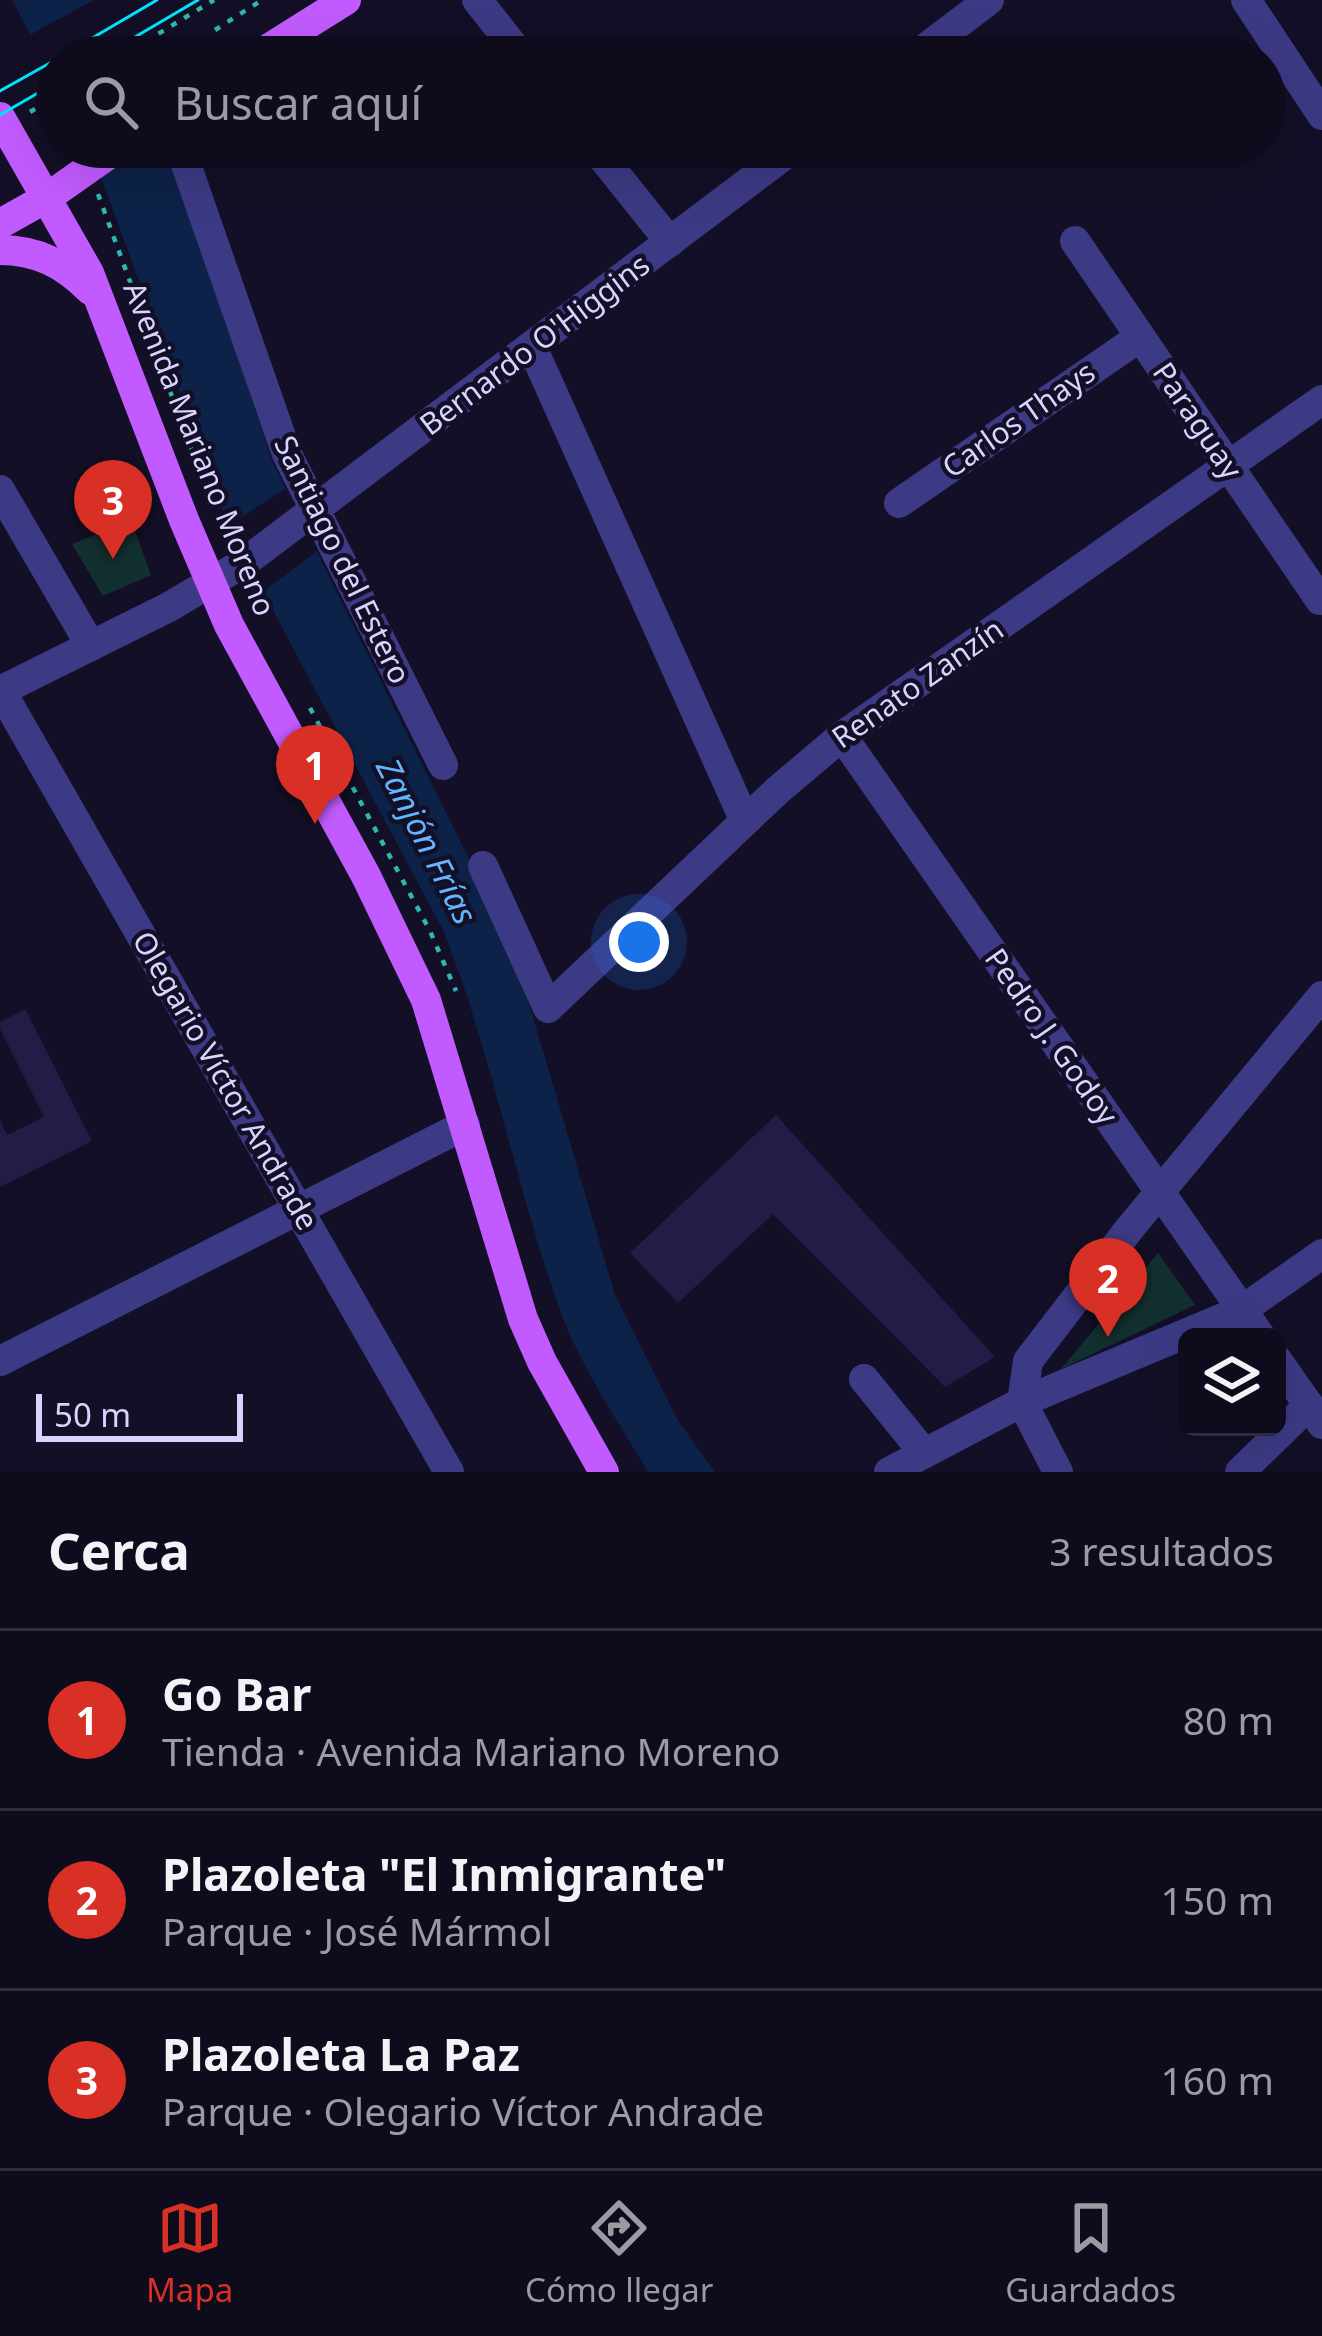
<!DOCTYPE html>
<html lang="es">
<meta charset="utf-8">
<style>
:root{--surface:#0e0b1c;--page:#171425;--text:#f1f3f6;--muted:#9b9ba3;--line:#2e2b3b;--accent:#d93025}
body{margin:0;font-family:"Noto Sans",sans-serif;background:var(--page);color:var(--text)}
.controls{position:absolute;right:36px;bottom:36px;display:grid;overflow:hidden;border-radius:18px;box-shadow:0 12px 48px #0002}
.controls button{width:108px;height:108px;display:grid;place-items:center;padding:0;border:0;border-bottom:3px solid var(--line);background:var(--surface);color:var(--text);font:60px sans-serif}
.scale{position:absolute;left:36px;bottom:30px;width:207px;box-sizing:border-box;padding-left:12px;border:6px solid #d9d4ff;border-top:0;font-size:33px;line-height:42px;white-space:nowrap;color:#d9d4ff;-webkit-text-stroke:9px #130f26;paint-order:stroke}
.you{position:absolute;left:639px;top:942px;width:42px;height:42px;margin:-30px;border:9px solid #fff;border-radius:50%;background:#1a73e8;box-shadow:0 0 0 18px #1a73e833}
.badge{display:grid;place-items:center;width:78px;height:78px;border-radius:50%;background:var(--accent);color:#fff;font-size:39px;font-weight:700}
.pin{position:absolute;translate:-50% -99px;filter:drop-shadow(0 3px 6px #0008)}
.pin::after{content:'';position:absolute;top:63px;width:42px;height:36px;background:inherit;clip-path:polygon(0 0,100% 0,50% 100%)}
.list{margin:0;padding:0;list-style:none}
h2{display:flex;justify-content:space-between;align-items:center;height:156px;margin:0;padding:0 48px;font-size:51px}
h2 small{font-size:39px;font-weight:400;color:var(--muted)}
.list li{display:grid;grid-template-columns:78px 1fr auto;gap:36px;align-items:center;box-sizing:border-box;height:180px;padding:0 48px;border-top:3px solid var(--line)}
.list b{display:block;font-size:45px;white-space:nowrap}
.list p{margin:0;font-size:39px;white-space:nowrap;color:var(--muted)}
.list em{font-size:39px;font-style:normal;color:var(--muted)}
.icon{flex:none;width:66px;height:66px;fill:none;stroke:currentColor;stroke-width:2;stroke-linecap:round;stroke-linejoin:round}
.map{position:relative;flex:none;width:1322px;height:1472px;overflow:hidden}
.search{position:absolute;background:var(--surface);box-shadow:0 12px 48px #0002;left:36px;right:36px;top:36px;height:132px;display:flex;align-items:center;gap:30px;box-sizing:border-box;padding:0 42px;border-radius:66px;color:var(--muted);font-size:45px}
.sheet{height:696px;background:var(--surface)}
nav{display:flex;justify-content:space-around;align-items:center;box-sizing:border-box;height:168px;border-top:3px solid var(--line);background:var(--surface);font-size:33px;color:var(--muted)}
nav a{display:grid;justify-items:center;gap:6px}
nav .on{color:var(--accent)}
.map>svg:first-child{display:block}
.green{fill:#12302f}
.water{fill:#0c2248}
.pier{fill:#130f26}
.building{fill:#241b47}
.lines{fill:none;stroke-linecap:round;stroke-linejoin:round}
.path{stroke:#2fb8b0;stroke-width:4.5;stroke-dasharray:6 9;stroke-linecap:butt}
.minor{stroke:#3d3a85;stroke-width:30}
.major{stroke:#c25bff;stroke-width:30}
.tram{stroke:#00e5ff;stroke-width:3}
.labels{text-anchor:middle;stroke-width:9;stroke-linejoin:round;paint-order:stroke}
.street-label{font-size:30px;fill:#d9d4ff;stroke:#130f26}
.water-label{font-size:33px;font-style:italic;fill:#62b6ff;stroke:#130f26}
</style>
<div class="map">
<svg width="1322" height="1472" viewBox="0 0 1322 1472">
<rect width="100%" height="100%" fill="#130f26"/>
<!-- green -->
<g class="green">
<path d="M131,520L151,575L103,596L72,544Z"/>
<path d="M1158,1253L1195,1305L1061,1369Z"/>
</g>
<!-- water -->
<g class="water">
<path d="M12,0H94L126,57H57V84Z"/>
<path d="M90,147H168L273,463L478,877L528,1000L615,1295L677,1419L715,1472H648C617,1419 581,1368 560,1310C515,1185 492,1053 443,930L228,526Z"/>
</g>
<!-- pier -->
<g class="pier">
<path d="M94,0L126,57H57V84L30,35Z"/>
<path d="M285,489L317,551L262,593L228,526Z"/>
</g>
<!-- building -->
<g class="building">
<path d="M25,1009L92,1141L0,1187V1120L7,1135L44,1117L0,1029V1022Z"/>
<path d="M776,1115L995,1357L945,1387L773,1214L678,1303L630,1253Z"/>
</g>
<g class="lines">
<!-- path -->
<g class="path">
<path d="M215,30L262,0"/>
<path d="M120,57L214,0"/>
<path d="M30,112L57,95"/>
<path d="M98,194L197,465"/>
<path d="M310,708L430,931L456,991"/>
</g>
<!-- minor -->
<g class="minor">
<path d="M477,0L522,57"/>
<path d="M1246,0L1322,115"/>
<path d="M914,57L989,0"/>
<path d="M180,147L287,454L443,765"/>
<path d="M594,147L670,242"/>
<path d="M1075,241L1320,600"/>
<path d="M532,347L745,821"/>
<path d="M0,490L91,646"/>
<path d="M899,503L1140,337"/>
<path d="M0,691L169,607L245,562L795,147"/>
<path d="M1,691L449,1472"/>
<path d="M842,736L1261,1337"/>
<path d="M483,866L548,1008L778,790L842,736L1322,400"/>
<path d="M1277,1360L1322,1424"/>
<path d="M0,1361L465,1125"/>
<path d="M864,1379L924,1453"/>
<path d="M1022,1402L1028,1361L1130,1228L1322,996"/>
<path d="M1022,1402L1058,1472"/>
<path d="M889,1472L1022,1402L1242,1310L1322,1254"/>
<path d="M1240,1472L1309,1405"/>
</g>
<!-- major -->
<g class="major">
<path d="M255,57L346,0"/>
<path d="M0,117L89,273L184,520L229,625L366,876L426,1000L523,1319L542,1362L604,1472"/>
<path d="M0,224L48,197L119,147"/>
<path d="M0,250C37,250 64,264 90,290"/>
</g>
<!-- tram -->
<g class="tram">
<path d="M60,57L157,0"/>
<path d="M101,57L198,0"/>
<path d="M0,91L57,59"/>
<path d="M0,115L57,82"/>
</g>
</g>
<g class="labels">
<!-- street labels -->
<g class="street-label">
<text transform="translate(535 345) rotate(-37)" y="10">Bernardo O'Higgins</text>
<text transform="translate(1019 420) rotate(-35)" y="10">Carlos Thays</text>
<text transform="translate(1197 421) rotate(56)" y="10">Paraguay</text>
<text transform="translate(199 449) rotate(68)" y="10">Avenida Mariano Moreno</text>
<text transform="translate(342 560) rotate(64)" y="10">Santiago del Estero</text>
<text transform="translate(918 684) rotate(-35)" y="10">Renato Zanzín</text>
<text transform="translate(1051 1037) rotate(55)" y="10">Pedro J. Godoy</text>
<text transform="translate(225 1081) rotate(60)" y="10">Olegario Víctor Andrade</text>
</g>
<!-- water labels -->
<g class="water-label">
<text transform="translate(427 841) rotate(63)" y="12">Zanjón Frías</text>
</g>
</g>
</svg>
<div class="controls">
<button><svg class="icon" aria-label="layers" viewBox="0 0 24 24"><path d="M12 4l9 5-9 5-9-5zM3 14l9 5 9-5"/></svg></button>
</div>
<div class="scale">50 m</div>
<div class="you"></div>
<div class="pin badge" style="left:315px;top:824px">1</div>
<div class="pin badge" style="left:1108px;top:1337px">2</div>
<div class="pin badge" style="left:113px;top:559px">3</div>
<div class="search"><svg class="icon" aria-label="search" viewBox="0 0 24 24"><circle cx="10" cy="10" r="6"/><path d="M15 15l6 6"/></svg>Buscar aquí</div>
</div>
<section class="sheet">
<h2>Cerca<small>3 resultados</small></h2>
<ul class="list">
<li><span class="badge">1</span><div><b>Go Bar</b><p>Tienda · Avenida Mariano Moreno</p></div><em>80 m</em></li>
<li><span class="badge">2</span><div><b>Plazoleta &quot;El Inmigrante&quot;</b><p>Parque · José Mármol</p></div><em>150 m</em></li>
<li><span class="badge">3</span><div><b>Plazoleta La Paz</b><p>Parque · Olegario Víctor Andrade</p></div><em>160 m</em></li>
</ul>
</section>
<nav>
<a class="on"><svg class="icon" aria-label="map" viewBox="0 0 24 24"><path d="M3 6l6-2 6 2 6-2v14l-6 2-6-2-6 2zM9 4v14M15 6v14"/></svg>Mapa</a>
<a><svg class="icon" aria-label="directions" viewBox="0 0 24 24"><path d="M12 3l9 9-9 9-9-9zM9 14v-3h6M13 9l2 2-2 2"/></svg>Cómo llegar</a>
<a><svg class="icon" aria-label="saved" viewBox="0 0 24 24"><path d="M7 4h10v16l-5-4-5 4z"/></svg>Guardados</a>
</nav>
